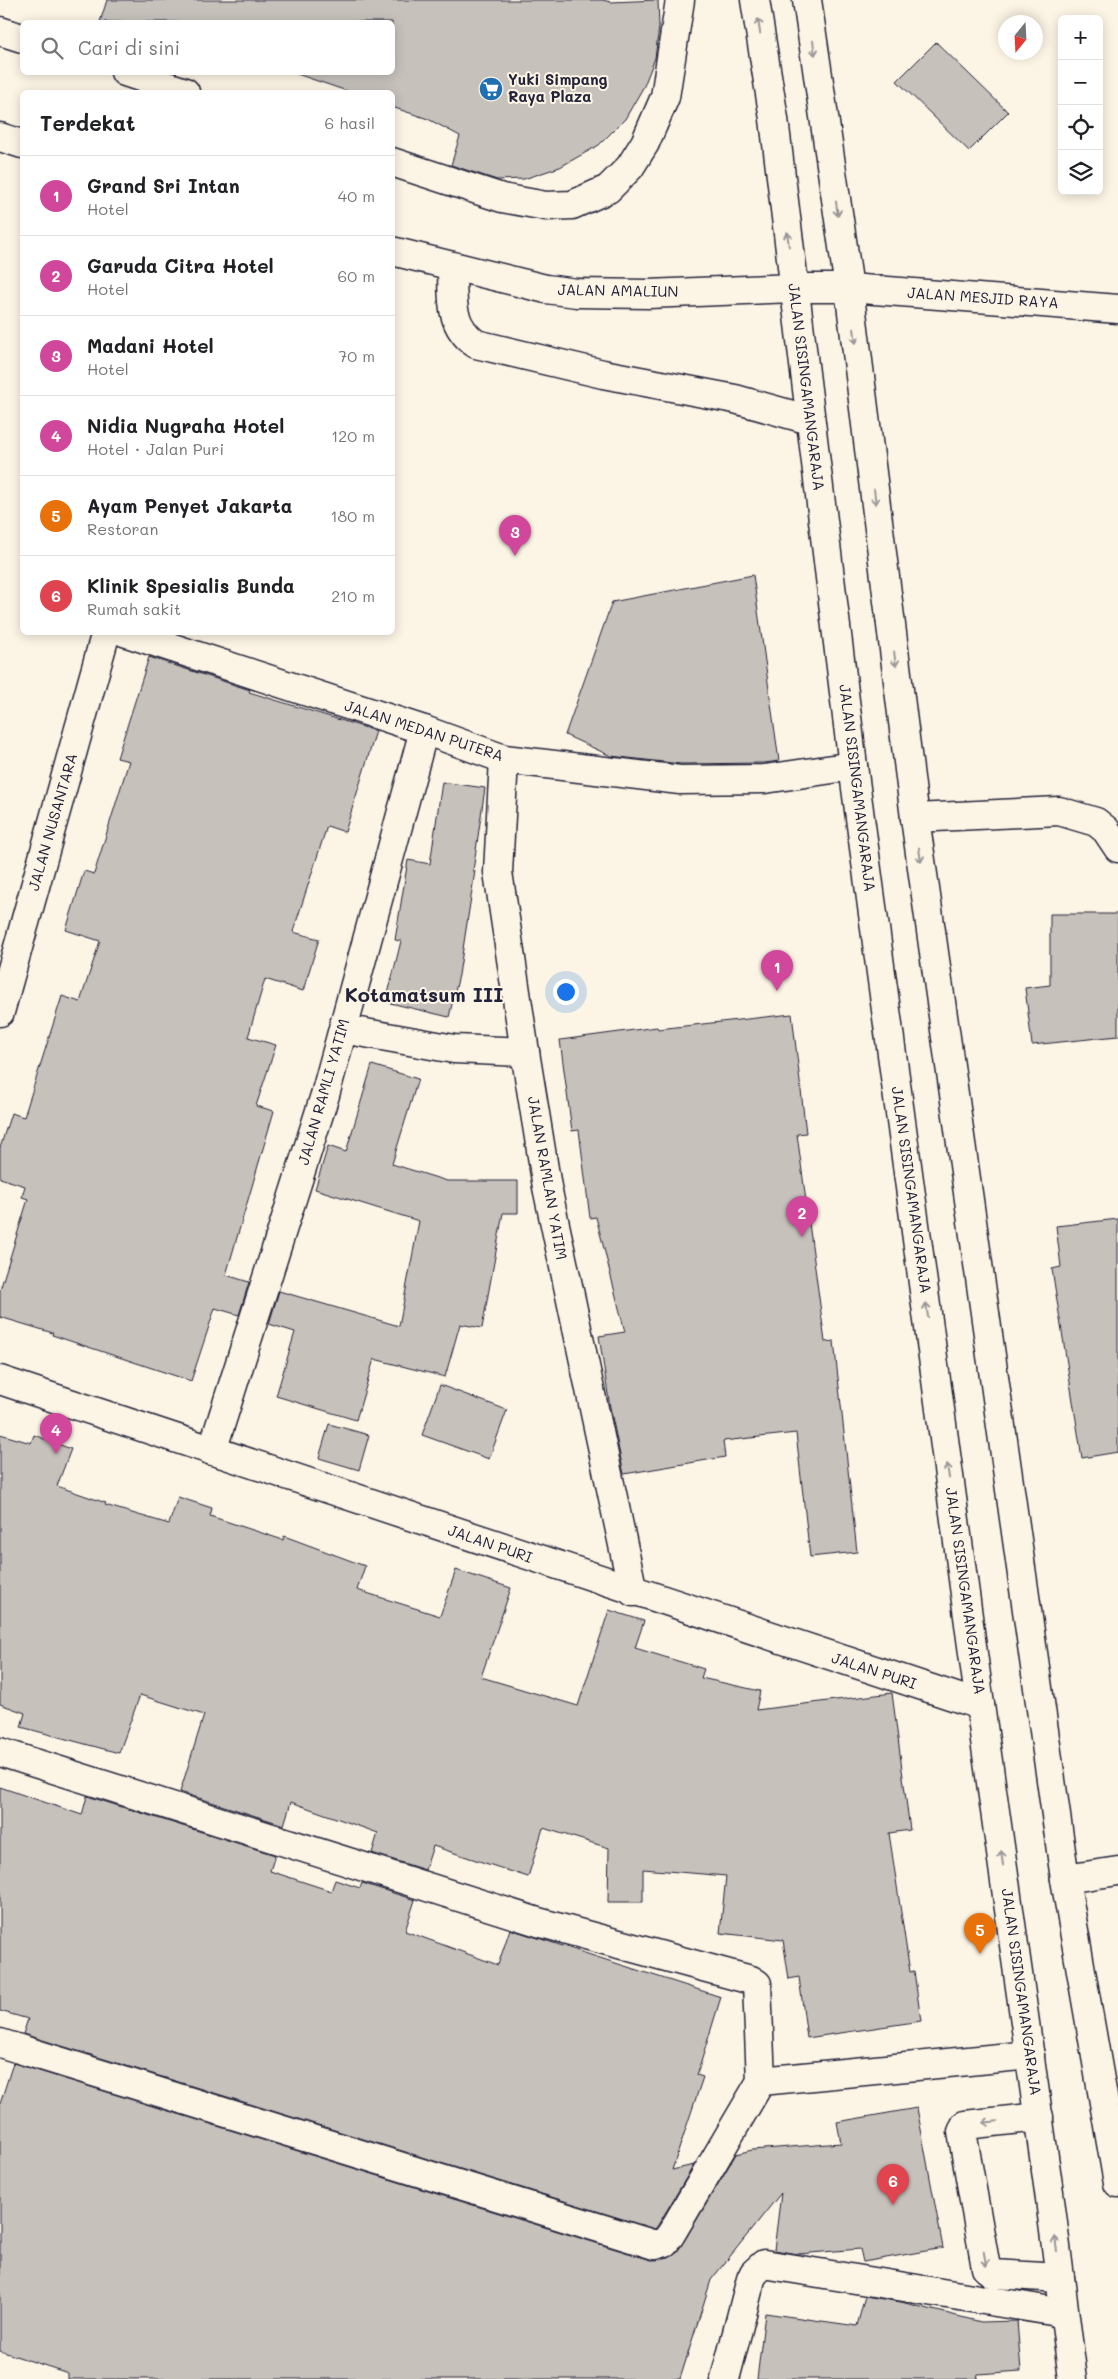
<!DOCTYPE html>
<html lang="id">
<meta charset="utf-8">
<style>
:root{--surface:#fff;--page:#f2f2f2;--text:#202124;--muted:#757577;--line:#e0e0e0;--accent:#1f6fb2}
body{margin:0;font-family:Mali,sans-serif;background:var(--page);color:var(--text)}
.controls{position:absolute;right:15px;top:15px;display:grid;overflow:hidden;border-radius:8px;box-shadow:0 2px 12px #0003}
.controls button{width:45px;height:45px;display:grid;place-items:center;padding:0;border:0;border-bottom:1px solid var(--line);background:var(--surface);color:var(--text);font:25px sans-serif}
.compass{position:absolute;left:998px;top:15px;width:45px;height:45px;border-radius:50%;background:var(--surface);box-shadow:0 2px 12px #0003;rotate:198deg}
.you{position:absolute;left:565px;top:991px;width:18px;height:18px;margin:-12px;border:4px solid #fff;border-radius:50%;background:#1a73e8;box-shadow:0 0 0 8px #1a73e833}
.badge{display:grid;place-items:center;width:32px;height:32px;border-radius:50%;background:var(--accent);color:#fff;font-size:16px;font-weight:700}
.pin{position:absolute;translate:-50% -41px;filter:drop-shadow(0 1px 2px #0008)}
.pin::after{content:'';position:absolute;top:26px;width:18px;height:15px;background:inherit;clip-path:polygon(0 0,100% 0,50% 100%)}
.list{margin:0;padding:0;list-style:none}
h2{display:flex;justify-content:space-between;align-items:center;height:65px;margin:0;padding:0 20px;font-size:21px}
h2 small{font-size:16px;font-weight:400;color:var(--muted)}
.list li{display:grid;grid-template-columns:32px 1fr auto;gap:15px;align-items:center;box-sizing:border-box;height:80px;padding:0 20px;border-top:1px solid var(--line)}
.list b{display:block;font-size:19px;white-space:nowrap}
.list p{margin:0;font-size:16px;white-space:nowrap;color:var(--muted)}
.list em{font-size:16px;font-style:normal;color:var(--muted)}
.icon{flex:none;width:28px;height:28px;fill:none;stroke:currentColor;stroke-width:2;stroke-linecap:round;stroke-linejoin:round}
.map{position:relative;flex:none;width:1118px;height:2379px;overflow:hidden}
.search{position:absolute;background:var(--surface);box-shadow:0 2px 12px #0003;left:20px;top:20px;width:375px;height:55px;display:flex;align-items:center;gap:12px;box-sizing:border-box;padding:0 18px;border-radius:8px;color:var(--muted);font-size:19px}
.panel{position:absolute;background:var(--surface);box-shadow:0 2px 12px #0003;left:20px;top:90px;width:375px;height:545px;border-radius:8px}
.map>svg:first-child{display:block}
.building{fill:#c6c1bb;stroke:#22223b}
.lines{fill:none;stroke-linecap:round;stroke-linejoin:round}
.minor-casing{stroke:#22223b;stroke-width:31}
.major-casing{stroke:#22223b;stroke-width:31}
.minor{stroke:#fcf5e5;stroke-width:28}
.major{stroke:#fcf5e5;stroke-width:28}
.oneway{stroke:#9a9698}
.labels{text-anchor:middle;stroke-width:4;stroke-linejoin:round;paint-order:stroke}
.poi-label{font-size:15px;font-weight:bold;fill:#22223b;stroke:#fcf5e5;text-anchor:start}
.street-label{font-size:15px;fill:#22223b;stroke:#fcf5e5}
.district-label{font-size:20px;font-weight:bold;fill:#22223b;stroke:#fcf5e5}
</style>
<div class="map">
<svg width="1118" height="2379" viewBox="0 0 1118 2379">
<rect width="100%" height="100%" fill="#fcf5e5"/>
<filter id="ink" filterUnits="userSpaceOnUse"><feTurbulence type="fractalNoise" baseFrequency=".02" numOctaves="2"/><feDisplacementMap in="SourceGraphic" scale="10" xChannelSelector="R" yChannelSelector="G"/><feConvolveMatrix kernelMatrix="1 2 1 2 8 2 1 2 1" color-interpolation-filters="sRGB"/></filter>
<g filter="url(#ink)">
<!-- building -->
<g class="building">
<path d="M107,0H602L611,2L658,0L659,27L655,58L644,86L625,119L599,145L560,167L524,179L497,180L451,165L460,136L428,119L392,107V92H350L291,72H392V22H100Z"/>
<path d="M936,42L1008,112L969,151L897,81Z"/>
<path d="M753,575L779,761L764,763L681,764L611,756L565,735L612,602Z"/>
<path d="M149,657L250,690L249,692L376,731L345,832L327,826L293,932L319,939L303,991L265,979L248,1037L276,1045L256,1106L274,1111L226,1275L249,1282L239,1315L215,1308L191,1381L52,1335L53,1333L0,1317V1290L28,1199L22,1197L25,1186L0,1178V1148L11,1113L24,1117L62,996L80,1002L100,941L66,930L84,871L94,874L129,761L117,758Z"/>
<path d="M442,782L485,788L473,871H475L459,975L449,1017L386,1002L401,941L395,940L408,860L430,864Z"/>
<path d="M1050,914H1118V1036L1032,1045L1025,988L1050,985Z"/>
<path d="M792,1014L806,1133L797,1134L825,1342L834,1341L857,1552L810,1557L796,1433L723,1441L725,1457L624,1474L610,1407L599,1336L625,1332L596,1217L590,1218L579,1130L572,1131L560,1040L657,1027L658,1029Z"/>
<path d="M372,1065L418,1079L392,1164L447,1181H518V1213H503L482,1328L460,1324L445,1377L374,1359L356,1420L276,1396L295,1332L269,1324L279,1291L399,1326L419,1221L315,1189L328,1146L346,1152Z"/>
<path d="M1118,1219V1452L1082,1458L1052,1269L1061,1267L1056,1226Z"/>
<path d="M440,1385L507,1410L489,1459L422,1435Z"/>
<path d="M329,1424L369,1435L359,1470L319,1458Z"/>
<path d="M0,1434L31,1443L34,1435L71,1449L57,1486L106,1503L105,1505L169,1524L178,1497L212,1508L210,1516L283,1540L284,1536L365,1566L357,1590L440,1616L456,1570L511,1588L481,1677L578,1706L609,1610L644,1621L635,1648L704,1669L701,1678L760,1691L756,1710L892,1693L910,1830L889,1833L910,1972L914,1971L921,2021L807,2038L799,1977L789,1979L783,1940L720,1933L726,1876L643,1869V1902H608L609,1848L543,1828L528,1877L433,1846L425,1870L372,1853L378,1833L291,1802L284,1825L180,1792L204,1715L140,1695L119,1753L21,1727L25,1713L0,1704Z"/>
<path d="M0,1787L82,1815L87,1796L275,1855L270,1871L331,1891L335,1880L360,1888L362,1883L415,1900L405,1931L498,1965L510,1929L721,1997L697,2075L703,2077L672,2170L694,2165L658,2225L655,2229L23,2034L28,2019L0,2011Z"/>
<path d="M13,2063L651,2260L669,2257L678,2251L736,2154L752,2150L841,2143L837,2122L917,2108L943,2248L863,2262L860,2249L798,2254L774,2250L781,2193L711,2280L680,2379H68V2373L0,2351V2104Z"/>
<path d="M865,2296L901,2302L981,2322L1017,2321L1021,2371L978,2374L977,2379H757L765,2313L857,2326Z"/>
</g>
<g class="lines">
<!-- minor casing -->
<g class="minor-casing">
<g id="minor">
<path d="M0,31L22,38"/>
<path d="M125,72L185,92"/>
<path d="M0,137L22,144"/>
<path d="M392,162L502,198L546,206L572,205L608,189L630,167L645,143L665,97L680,0"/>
<path d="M392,251L546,289L577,293L648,294L794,288H849L1118,309"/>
<path d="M452,266C453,297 448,324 476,344L603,374L735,399L810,420"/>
<path d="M124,632L424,730L504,759L680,780L765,779L853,766"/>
<path d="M504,759L498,872L525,1052L547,1187L633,1592"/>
<path d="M915,818L1059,811L1096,822L1106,830L1118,848"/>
<path d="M0,1012L106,632"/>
<path d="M343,1029L454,1049L525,1052"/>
<path d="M0,1380L980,1705"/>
<path d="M212,1451L325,1095L424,730"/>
<path d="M0,1752L538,1922L751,1980L757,1984L761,2081L671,2234L665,2242L655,2245L0,2043"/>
<path d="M1065,1879L1118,1871"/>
<path d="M761,2081L1030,2055"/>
<path d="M1039,2117L965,2125L962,2132L986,2268L994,2274L1060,2278"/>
<path d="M725,2379L751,2279L754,2273L764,2264L1064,2313"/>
</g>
</g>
<!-- major casing -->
<g class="major-casing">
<g id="major">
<path d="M755,0L774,119L853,766L980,1705L1049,2192L1073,2379"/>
<path d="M807,0L849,288L915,818L1065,1879L1118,2183"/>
</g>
</g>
<!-- minor -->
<use href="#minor" class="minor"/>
<!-- major -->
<use href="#major" class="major"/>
</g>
<!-- one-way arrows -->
<defs><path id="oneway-shaft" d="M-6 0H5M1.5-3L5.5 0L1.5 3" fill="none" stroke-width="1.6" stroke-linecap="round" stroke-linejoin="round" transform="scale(1.25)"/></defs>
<g class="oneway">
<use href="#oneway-shaft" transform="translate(759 26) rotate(-99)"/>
<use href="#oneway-shaft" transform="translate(814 48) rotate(82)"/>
<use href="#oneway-shaft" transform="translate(837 209) rotate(82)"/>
<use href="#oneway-shaft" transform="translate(788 239) rotate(-97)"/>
<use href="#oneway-shaft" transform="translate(855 336) rotate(83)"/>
<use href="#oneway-shaft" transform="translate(875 497) rotate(83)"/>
<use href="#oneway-shaft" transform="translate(895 659) rotate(83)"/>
<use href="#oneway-shaft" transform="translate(920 855) rotate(82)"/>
<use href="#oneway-shaft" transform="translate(927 1310) rotate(-98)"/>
<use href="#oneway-shaft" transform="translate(948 1471) rotate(-98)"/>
<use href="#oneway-shaft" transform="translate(1002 1858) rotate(-98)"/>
<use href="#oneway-shaft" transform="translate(990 2122) rotate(174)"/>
<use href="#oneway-shaft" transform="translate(1056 2244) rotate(-97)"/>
<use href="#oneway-shaft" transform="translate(985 2259) rotate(80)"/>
</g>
</g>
<!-- icons -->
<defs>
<g id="supermarket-disc" transform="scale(1.25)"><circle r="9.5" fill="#1f6fb2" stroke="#fcf5e5"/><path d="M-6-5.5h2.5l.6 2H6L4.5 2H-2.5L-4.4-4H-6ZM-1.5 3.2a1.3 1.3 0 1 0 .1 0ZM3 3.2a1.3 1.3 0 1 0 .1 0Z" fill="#fff"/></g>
</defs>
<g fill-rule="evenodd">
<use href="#supermarket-disc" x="491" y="89"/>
</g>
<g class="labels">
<!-- poi labels -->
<g class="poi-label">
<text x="508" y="85">Yuki Simpang<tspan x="508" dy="17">Raya Plaza</tspan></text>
</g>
<!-- street labels -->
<g class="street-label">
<text transform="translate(618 291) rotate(1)" y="5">JALAN AMALIUN</text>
<text transform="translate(983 298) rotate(4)" y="5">JALAN MESJID RAYA</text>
<text transform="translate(806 387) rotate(83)" y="5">JALAN SISINGAMANGARAJA</text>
<text transform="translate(424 731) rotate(18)" y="5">JALAN MEDAN PUTERA</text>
<text transform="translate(857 788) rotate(83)" y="5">JALAN SISINGAMANGARAJA</text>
<text transform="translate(53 822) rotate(-74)" y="5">JALAN NUSANTARA</text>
<text transform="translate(324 1092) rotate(-74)" y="5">JALAN RAMLI YATIM</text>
<text transform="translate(547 1178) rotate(80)" y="5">JALAN RAMLAN YATIM</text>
<text transform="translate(911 1190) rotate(82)" y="5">JALAN SISINGAMANGARAJA</text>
<text transform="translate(490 1544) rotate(19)" y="5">JALAN PURI</text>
<text transform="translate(965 1591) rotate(82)" y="5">JALAN SISINGAMANGARAJA</text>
<text transform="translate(874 1671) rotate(18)" y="5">JALAN PURI</text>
<text transform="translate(1021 1992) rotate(82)" y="5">JALAN SISINGAMANGARAJA</text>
</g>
<!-- district labels -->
<g class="district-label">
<text x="424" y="1002">Kotamatsum III</text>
</g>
</g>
</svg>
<div class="controls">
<button>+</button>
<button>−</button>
<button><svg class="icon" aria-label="locate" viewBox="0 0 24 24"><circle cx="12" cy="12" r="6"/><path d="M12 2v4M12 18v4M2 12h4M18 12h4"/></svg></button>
<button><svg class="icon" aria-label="layers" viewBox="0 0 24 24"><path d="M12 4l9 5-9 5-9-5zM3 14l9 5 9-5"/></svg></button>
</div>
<svg class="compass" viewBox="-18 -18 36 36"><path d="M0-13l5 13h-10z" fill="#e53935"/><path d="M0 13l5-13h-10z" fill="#757577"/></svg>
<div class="you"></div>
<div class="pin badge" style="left:777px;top:991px;background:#d1479c">1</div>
<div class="pin badge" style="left:802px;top:1237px;background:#d1479c">2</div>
<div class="pin badge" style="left:515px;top:556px;background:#d1479c">3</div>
<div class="pin badge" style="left:56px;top:1454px;background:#d1479c">4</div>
<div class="pin badge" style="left:980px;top:1954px;background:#e8710a">5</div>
<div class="pin badge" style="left:893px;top:2205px;background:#e0444e">6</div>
<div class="search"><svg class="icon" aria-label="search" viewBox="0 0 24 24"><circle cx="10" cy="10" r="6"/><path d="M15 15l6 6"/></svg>Cari di sini</div>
<section class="panel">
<h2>Terdekat<small>6 hasil</small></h2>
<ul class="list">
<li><span class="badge" style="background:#d1479c">1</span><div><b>Grand Sri Intan</b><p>Hotel</p></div><em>40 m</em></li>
<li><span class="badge" style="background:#d1479c">2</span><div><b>Garuda Citra Hotel</b><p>Hotel</p></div><em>60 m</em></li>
<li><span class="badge" style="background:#d1479c">3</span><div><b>Madani Hotel</b><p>Hotel</p></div><em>70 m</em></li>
<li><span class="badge" style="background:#d1479c">4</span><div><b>Nidia Nugraha Hotel</b><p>Hotel · Jalan Puri</p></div><em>120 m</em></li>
<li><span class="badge" style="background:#e8710a">5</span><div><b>Ayam Penyet Jakarta</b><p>Restoran</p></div><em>180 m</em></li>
<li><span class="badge" style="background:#e0444e">6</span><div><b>Klinik Spesialis Bunda</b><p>Rumah sakit</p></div><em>210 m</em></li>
</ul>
</section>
</div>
